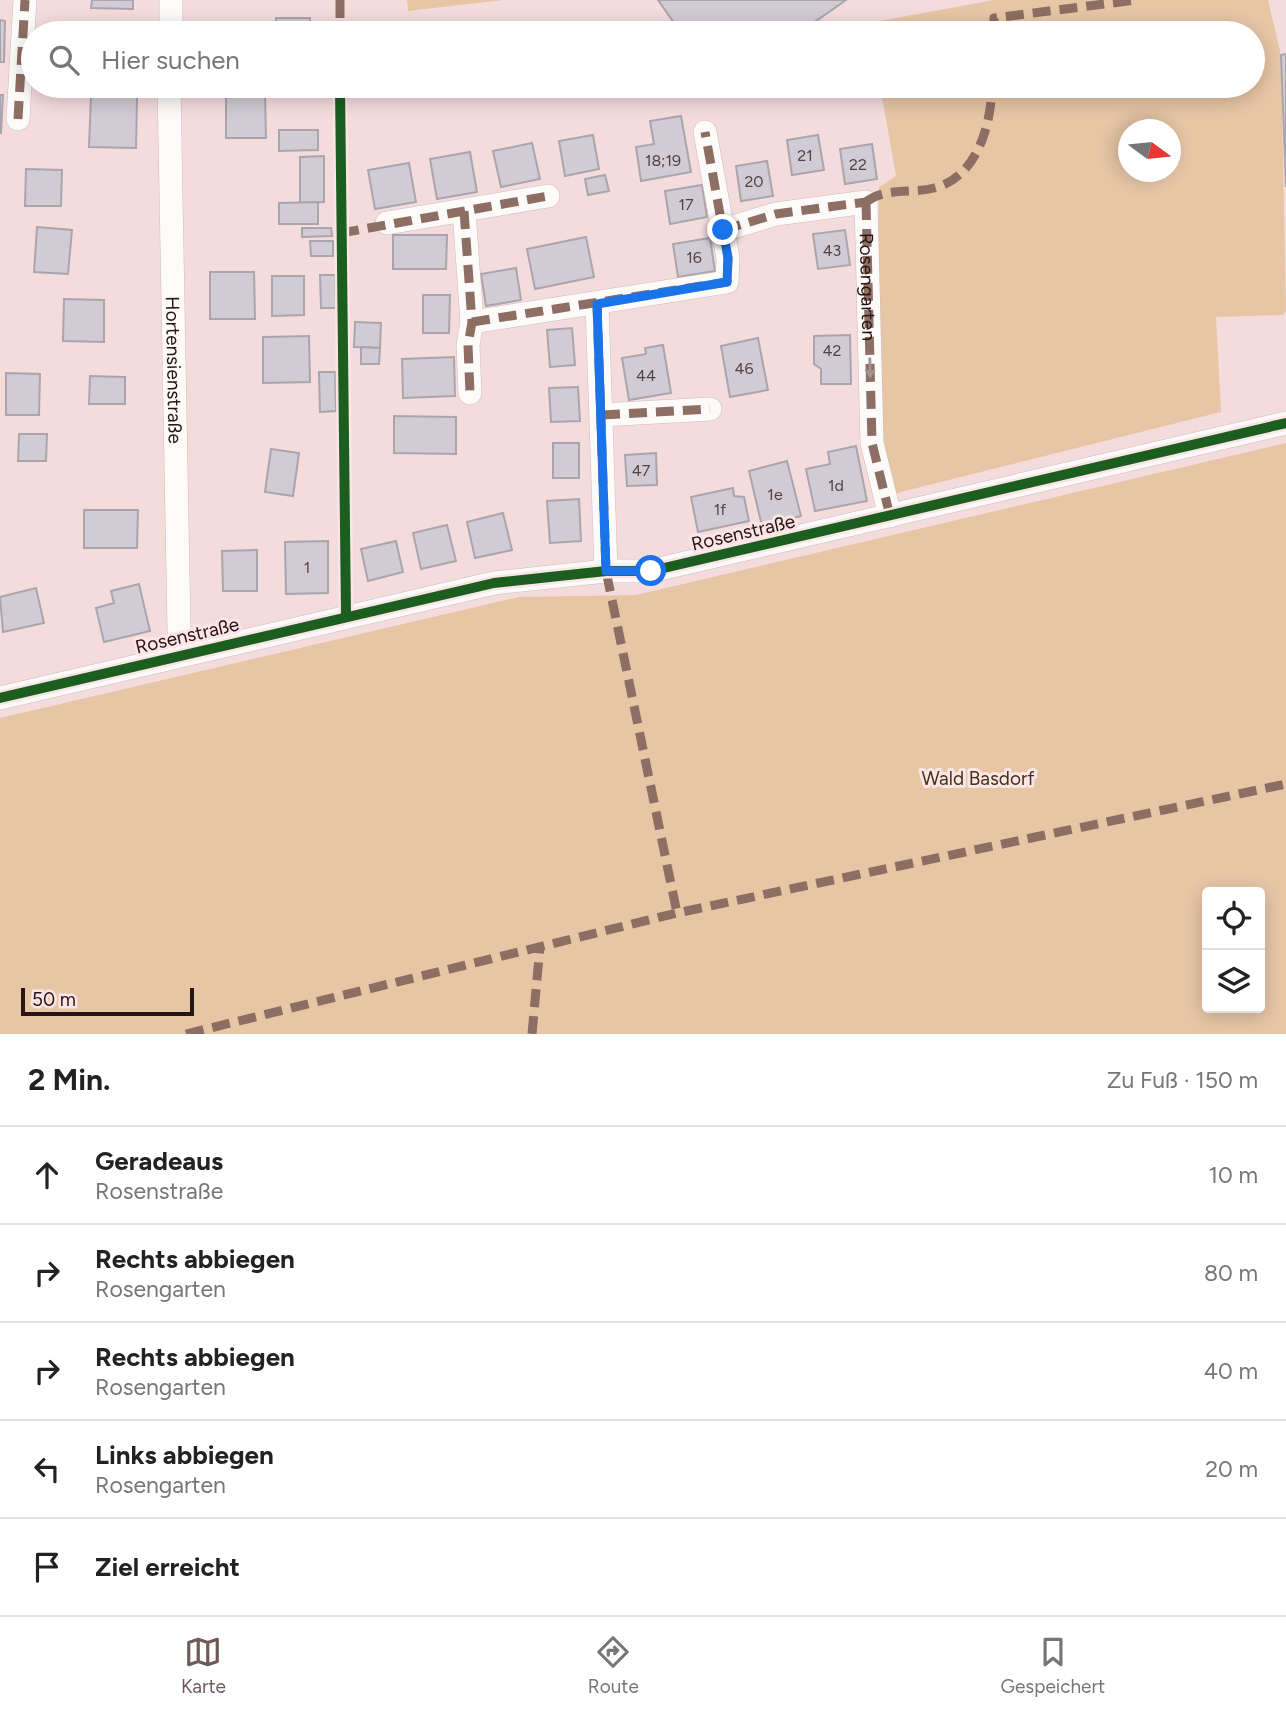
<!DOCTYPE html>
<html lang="de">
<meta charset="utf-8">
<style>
:root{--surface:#fff;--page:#f2f2f2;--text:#222;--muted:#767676;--line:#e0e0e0;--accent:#6f5a5b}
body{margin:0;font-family:Figtree,sans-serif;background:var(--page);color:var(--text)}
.controls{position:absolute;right:21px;bottom:21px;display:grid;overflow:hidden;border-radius:7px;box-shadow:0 4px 18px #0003}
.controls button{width:63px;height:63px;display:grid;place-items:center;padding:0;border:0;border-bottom:2px solid var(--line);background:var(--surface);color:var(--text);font:35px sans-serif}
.compass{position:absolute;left:1118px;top:119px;width:63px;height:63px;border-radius:50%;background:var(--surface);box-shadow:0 4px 18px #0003;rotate:105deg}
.scale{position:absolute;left:21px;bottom:18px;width:173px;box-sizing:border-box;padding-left:7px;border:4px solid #271415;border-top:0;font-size:19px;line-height:24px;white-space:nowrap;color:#271415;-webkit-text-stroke:5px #fce5e5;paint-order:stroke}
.stop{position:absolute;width:21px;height:21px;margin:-16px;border:5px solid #1a73e8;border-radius:50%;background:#fff}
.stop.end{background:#1a73e8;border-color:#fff;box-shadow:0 2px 7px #0008}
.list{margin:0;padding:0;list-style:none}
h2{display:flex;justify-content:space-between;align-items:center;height:91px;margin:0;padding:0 28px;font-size:30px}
h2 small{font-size:23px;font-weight:400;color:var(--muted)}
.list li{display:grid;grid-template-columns:46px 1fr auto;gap:21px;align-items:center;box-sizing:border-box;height:98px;padding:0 28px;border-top:2px solid var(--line)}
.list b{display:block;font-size:26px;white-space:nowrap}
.list p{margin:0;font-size:23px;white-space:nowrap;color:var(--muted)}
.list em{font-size:23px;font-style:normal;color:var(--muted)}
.icon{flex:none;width:38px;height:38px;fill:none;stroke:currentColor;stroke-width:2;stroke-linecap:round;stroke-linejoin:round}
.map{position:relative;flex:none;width:1286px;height:1034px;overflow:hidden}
.search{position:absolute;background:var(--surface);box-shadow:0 4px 18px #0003;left:21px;right:21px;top:21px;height:77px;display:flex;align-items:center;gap:18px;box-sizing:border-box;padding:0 24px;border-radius:38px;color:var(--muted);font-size:26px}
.sheet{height:581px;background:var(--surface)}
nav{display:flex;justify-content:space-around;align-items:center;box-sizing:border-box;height:98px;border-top:2px solid var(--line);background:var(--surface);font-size:19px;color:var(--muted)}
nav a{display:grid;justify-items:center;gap:4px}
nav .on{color:var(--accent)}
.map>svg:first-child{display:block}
.green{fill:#e7c6a6;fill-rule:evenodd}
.building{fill:#d1ccd4;stroke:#aaa5ad;stroke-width:2}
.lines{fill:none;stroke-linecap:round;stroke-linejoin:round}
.street-casing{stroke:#cfbabb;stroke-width:24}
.street{stroke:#fdfafa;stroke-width:23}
.quiet{stroke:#8d6e63;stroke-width:9;stroke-dasharray:18 9;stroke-linecap:butt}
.cycleway-casing{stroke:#fce5e5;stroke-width:15}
.cycleway{stroke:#1b5e20;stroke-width:10}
.oneway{fill:#9d9293}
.route{stroke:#1a73e8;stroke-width:9}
.labels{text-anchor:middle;stroke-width:6;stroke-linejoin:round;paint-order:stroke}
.number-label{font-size:16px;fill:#524245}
.street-label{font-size:19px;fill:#271415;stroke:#fce5e5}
.park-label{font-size:19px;fill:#443217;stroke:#fce5e5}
</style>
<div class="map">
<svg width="1286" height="1034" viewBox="0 0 1286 1034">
<rect width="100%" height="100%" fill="#f4dcdd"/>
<!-- green -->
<g class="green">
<path d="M407,0H504L408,11Z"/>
<path d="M994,0H1268L1281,55L1286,311L1283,315L1216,317L1221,412L893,494L876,406L879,187L896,176L880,86H1253V33H871L869,23ZM1128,130H1170V172H1128Z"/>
<path d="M1286,443V1034H0V718L519,597L636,595ZM1260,892V1008H1207V892Z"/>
</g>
<!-- building -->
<g class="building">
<path d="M92,0H133V9L91,8Z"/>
<path d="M658,0H846L799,33H681Z"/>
<rect x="276" y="18" width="34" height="15"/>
<path d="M0,20L5,21L4,62H0Z"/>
<path d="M1286,54V187L1281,55Z"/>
<rect x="266" y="86" width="43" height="5"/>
<path d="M226,93H265L266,138H226Z"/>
<path d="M0,95H3L1,133H0Z"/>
<path d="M91,95L137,96L136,148L89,147Z"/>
<path d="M681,116L691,172L641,181L636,147L654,144L650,121Z"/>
<path d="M279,130H318V150L279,151Z"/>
<path d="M593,135L599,169L565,176L559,141Z"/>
<path d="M818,135L824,170L792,175L787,140Z"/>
<path d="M532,143L540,179L501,187L493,151Z"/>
<path d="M872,144L877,179L845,184L840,149Z"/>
<path d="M470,152L477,192L437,199L430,159Z"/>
<path d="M324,156V202L300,203V157Z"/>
<path d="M767,161L773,196L741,201L736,166Z"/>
<path d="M409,163L416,202L375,209L368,170Z"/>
<path d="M26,169L62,170L61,206H25Z"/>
<path d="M605,175L609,191L588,195L585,179Z"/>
<path d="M702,185L707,217L670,224L665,191Z"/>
<path d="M318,202V224H279V203Z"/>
<path d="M37,227L72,230L68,274L34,272Z"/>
<path d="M302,228H331L332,236L302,237Z"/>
<path d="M845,230L850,265L818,269L813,234Z"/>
<path d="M393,235H447L446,269H393Z"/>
<path d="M586,237L594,277L535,289L527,249Z"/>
<path d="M710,238L715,271L678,277L673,244Z"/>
<path d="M310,241H333V256H311Z"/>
<path d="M516,268L521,300L486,306L481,274Z"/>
<path d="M210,272H254L255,319H210Z"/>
<path d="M320,275H335L336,308H321Z"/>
<path d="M272,276H304V315L272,316Z"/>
<path d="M423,295H450L449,333H423Z"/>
<path d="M64,299L104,300V342L63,341Z"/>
<path d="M355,322L381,323L380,348L354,347Z"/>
<path d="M572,328L575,365L550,367L547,330Z"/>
<path d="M850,335L851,384H821V369L814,364V336Z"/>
<path d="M309,336L310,382L263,383V337Z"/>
<path d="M758,338L768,390L730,397L721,346Z"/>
<path d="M663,345L671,393L629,400L622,358L646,354L645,348Z"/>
<path d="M361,347L380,348L379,364H361Z"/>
<path d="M454,357L455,396L403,398L402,359Z"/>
<path d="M319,372H335L336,411L320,412Z"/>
<path d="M6,373L40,374L39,415H6Z"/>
<path d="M90,376L125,377V404H89Z"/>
<path d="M578,387L580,421L551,422L549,388Z"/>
<path d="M394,416L456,417V454L394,453Z"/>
<path d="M19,434H47L46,461H18Z"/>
<rect x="553" y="443" width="26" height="35"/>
<path d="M856,446L867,501L815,511L806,469L830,464L828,452Z"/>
<path d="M271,449L299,453L293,496L265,492Z"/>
<path d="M656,453L657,485L627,486L625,455Z"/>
<path d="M787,461L801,516L762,526L749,471Z"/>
<path d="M733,488L734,496L744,497L749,521L698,532L691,497Z"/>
<path d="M579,499L581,541L550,543L547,501Z"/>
<path d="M84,510H138L137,548H84Z"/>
<path d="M503,513L512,550L475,558L467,522Z"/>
<path d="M447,525L456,561L421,569L413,533Z"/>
<path d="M328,541V593L286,594L285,542Z"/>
<path d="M396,541L403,572L368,581L361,549Z"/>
<path d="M257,550V591H223L222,551Z"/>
<path d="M139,584L150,631L104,642L96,608L114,603L111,591Z"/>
<path d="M36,588L44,623L3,632L0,597Z"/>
</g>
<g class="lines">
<!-- street casing -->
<g class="street-casing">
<g id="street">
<path d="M171,33V0"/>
<path id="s1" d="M169,86L179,630L183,654"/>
<path d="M18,119L25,0"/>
<path d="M464,211L472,322L468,345L470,393"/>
<path d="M387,223L548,196"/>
<path id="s2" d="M723,230L776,214L866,202L872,443L890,516"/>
<path d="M597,304L606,571"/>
<path d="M472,322L727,282L728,258L705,132"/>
<path d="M602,415L710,409"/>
<path d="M0,698L494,583L606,571H651L1286,423"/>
</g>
</g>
<!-- street -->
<use href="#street" class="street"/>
<!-- quiet -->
<g class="quiet">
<path d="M340,0V33"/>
<path d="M993,33L994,18L1136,0"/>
<path d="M18,119L25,0"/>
<path d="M866,202L872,443L890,516"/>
<path d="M866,202C885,187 912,194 934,188C978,177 991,124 992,86"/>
<path d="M464,211L472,322L468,345L470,393"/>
<path d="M723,230L776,214L866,202"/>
<path d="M341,233L548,196"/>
<path d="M597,304L606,571L677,913"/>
<path d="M472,322L727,282L728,258L705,132"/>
<path d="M602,415L710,409"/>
<path d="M186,1034L677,913L1286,784"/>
<path d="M532,1034L540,946"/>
</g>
<!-- cycleway casing -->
<g class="cycleway-casing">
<g id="cycleway">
<path d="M340,86L346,616"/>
<path d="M0,698L494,583L606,571H651L1286,423"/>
</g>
</g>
<!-- cycleway -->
<use href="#cycleway" class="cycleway"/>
</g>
<!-- one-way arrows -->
<defs><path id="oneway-solid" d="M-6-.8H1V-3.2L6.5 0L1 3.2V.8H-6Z" transform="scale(1.75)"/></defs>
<use class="oneway" href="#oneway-solid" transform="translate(870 368) rotate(89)"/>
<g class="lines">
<!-- route -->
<path class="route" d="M651,571H606L597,304L727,282L728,258L723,230"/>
</g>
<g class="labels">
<!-- number labels -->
<g class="number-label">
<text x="805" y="161">21</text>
<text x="663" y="166">18;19</text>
<text x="858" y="170">22</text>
<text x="754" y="187">20</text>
<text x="686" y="210">17</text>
<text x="832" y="256">43</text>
<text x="694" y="263">16</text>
<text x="832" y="356">42</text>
<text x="744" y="374">46</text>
<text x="646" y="381">44</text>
<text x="641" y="476">47</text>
<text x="836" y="491">1d</text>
<text x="775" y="500">1e</text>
<text x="720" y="515">1f</text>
<text x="307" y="573">1</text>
</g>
<!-- street labels -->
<g class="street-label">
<text dy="7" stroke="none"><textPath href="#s2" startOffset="231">Rosengarten</textPath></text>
<text dy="7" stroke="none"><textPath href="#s1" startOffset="284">Hortensienstraße</textPath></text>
<text transform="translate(743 532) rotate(-13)" y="7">Rosenstraße</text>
<text transform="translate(187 635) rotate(-13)" y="7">Rosenstraße</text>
</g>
<!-- park labels -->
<g class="park-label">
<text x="978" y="785">Wald Basdorf</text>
</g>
</g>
</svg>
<div class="controls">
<button><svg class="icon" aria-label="locate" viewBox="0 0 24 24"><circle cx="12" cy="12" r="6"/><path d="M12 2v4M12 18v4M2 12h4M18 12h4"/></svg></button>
<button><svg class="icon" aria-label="layers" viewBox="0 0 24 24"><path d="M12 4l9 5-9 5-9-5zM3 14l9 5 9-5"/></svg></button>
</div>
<svg class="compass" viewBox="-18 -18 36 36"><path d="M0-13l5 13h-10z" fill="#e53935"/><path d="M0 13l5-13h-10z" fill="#767676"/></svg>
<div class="scale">50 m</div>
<div class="stop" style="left:651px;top:571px"></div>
<div class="stop end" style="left:723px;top:230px"></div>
<div class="search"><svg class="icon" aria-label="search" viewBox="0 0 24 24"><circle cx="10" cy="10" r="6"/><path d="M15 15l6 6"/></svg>Hier suchen</div>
</div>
<section class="sheet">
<h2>2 Min.<small>Zu Fuß · 150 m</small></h2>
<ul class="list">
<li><svg class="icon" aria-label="ahead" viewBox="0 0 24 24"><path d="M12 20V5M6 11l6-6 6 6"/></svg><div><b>Geradeaus</b><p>Rosenstraße</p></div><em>10 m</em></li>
<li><svg class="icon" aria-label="right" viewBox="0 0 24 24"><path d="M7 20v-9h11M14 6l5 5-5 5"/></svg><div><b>Rechts abbiegen</b><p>Rosengarten</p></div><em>80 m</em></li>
<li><svg class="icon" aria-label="right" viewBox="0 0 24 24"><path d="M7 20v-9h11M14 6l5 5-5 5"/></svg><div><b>Rechts abbiegen</b><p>Rosengarten</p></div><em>40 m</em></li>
<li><svg class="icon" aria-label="left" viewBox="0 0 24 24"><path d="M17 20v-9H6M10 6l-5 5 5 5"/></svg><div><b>Links abbiegen</b><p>Rosengarten</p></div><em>20 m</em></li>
<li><svg class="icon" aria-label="arrive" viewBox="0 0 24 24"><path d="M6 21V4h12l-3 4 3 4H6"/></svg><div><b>Ziel erreicht</b></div></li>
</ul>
</section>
<nav>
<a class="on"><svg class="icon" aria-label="map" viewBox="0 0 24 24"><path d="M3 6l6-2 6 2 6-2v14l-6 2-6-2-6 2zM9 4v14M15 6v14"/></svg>Karte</a>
<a><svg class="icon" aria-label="directions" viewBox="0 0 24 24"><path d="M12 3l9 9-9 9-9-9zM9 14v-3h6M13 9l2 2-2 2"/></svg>Route</a>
<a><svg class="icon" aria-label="saved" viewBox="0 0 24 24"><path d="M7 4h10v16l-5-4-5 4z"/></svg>Gespeichert</a>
</nav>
